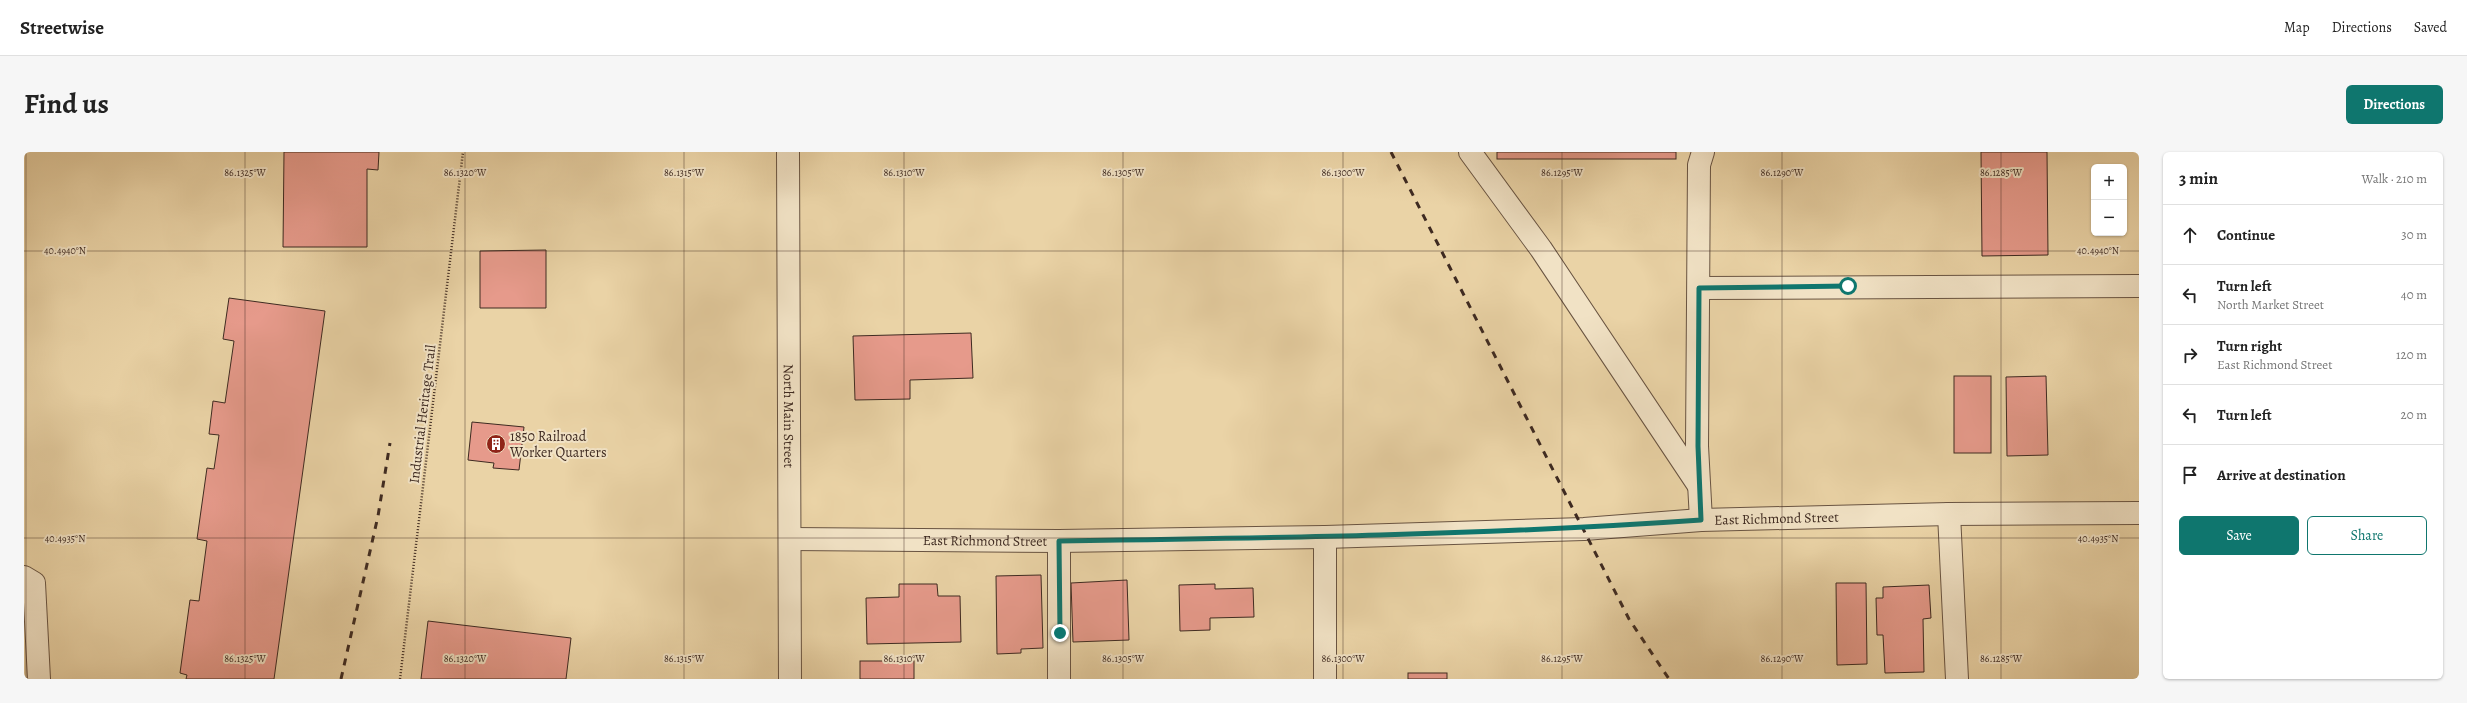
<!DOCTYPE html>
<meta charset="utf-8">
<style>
:root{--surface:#fff;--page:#f6f6f6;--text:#222;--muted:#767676;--line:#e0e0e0;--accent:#0f766e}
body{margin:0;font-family:Alegreya,serif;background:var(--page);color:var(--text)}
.controls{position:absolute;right:12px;top:12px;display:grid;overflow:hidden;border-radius:6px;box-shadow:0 1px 3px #0004}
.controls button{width:36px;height:36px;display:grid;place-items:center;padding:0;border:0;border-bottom:1px solid var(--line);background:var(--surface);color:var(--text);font:20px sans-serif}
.stop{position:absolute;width:12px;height:12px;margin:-9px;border:3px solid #0f766e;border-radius:50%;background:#fff}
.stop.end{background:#0f766e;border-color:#fff;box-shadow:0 1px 4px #0008}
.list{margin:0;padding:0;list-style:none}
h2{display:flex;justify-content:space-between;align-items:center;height:52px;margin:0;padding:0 16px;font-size:17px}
h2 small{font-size:13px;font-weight:400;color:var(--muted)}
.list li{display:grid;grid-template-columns:26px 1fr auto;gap:12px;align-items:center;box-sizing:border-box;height:60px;padding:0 16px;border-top:1px solid var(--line)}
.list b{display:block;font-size:15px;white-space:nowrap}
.list p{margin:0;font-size:13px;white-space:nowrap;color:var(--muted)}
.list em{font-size:13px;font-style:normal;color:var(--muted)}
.actions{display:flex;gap:8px;padding:12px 16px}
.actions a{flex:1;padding:9px 0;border:1px solid var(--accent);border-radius:6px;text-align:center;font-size:14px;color:var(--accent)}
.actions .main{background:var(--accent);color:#fff}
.icon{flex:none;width:22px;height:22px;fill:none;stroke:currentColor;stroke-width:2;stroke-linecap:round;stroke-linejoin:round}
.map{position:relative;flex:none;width:2115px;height:527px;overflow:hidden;border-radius:6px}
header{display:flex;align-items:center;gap:24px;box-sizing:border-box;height:56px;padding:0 20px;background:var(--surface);border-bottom:1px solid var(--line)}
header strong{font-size:19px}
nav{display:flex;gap:22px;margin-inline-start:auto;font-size:14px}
.intro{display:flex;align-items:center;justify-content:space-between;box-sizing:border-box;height:96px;padding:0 24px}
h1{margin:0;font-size:28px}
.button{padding:10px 18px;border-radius:6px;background:var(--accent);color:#fff;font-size:14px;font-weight:700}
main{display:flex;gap:24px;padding:0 24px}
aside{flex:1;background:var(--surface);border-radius:6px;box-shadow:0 1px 3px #0004}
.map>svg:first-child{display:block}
.building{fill:#e69a8b;stroke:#3e2a21}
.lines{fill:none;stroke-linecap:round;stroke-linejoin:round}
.minor-casing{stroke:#695442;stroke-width:24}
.path{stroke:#3e2a21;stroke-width:2.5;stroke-dasharray:1 2;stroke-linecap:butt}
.minor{stroke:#f1e2c5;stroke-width:22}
.rail{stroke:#3e2a21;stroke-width:3;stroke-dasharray:7 7;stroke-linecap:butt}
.route{stroke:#0f766e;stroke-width:5}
.ticks{fill:none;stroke:#3e2a21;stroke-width:1;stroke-opacity:0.45}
.labels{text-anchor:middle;stroke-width:4;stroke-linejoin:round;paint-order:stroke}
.street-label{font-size:14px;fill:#3e2a21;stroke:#f1e2c5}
.poi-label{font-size:14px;fill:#3e2a21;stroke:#f1e2c5;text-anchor:start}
.ticks-label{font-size:10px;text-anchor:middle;fill:#3e2a21;stroke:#f1e2c5;stroke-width:4;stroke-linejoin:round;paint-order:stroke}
</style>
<header>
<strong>Streetwise</strong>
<nav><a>Map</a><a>Directions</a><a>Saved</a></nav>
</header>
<div class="intro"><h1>Find us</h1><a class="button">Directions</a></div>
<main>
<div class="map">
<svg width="2115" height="527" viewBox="0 0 2115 527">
<rect width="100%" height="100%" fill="#ead3a6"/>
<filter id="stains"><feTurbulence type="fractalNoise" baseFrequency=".005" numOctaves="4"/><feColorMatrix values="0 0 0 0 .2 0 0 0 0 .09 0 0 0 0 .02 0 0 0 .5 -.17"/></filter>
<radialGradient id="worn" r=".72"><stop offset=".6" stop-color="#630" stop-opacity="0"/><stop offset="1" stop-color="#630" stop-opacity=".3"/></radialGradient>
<!-- building -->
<g class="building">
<path d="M260,0H355L354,18L343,17V95H259Z"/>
<rect x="1473" y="0" width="179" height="7"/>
<path d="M1957,0H2023L2024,103L1958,104Z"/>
<path d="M522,98V156H456V99Z"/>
<path d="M205,146L301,159L250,527H162L163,523L156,521L166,448L175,449L183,389L173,387L183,316L190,317L195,283L185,282L189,249L201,251L210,189L199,187Z"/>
<path d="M947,181L949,226L886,228V247L831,248L829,184Z"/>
<rect x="1930" y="224" width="37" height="77"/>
<path d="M2022,224L2024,303L1983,304L1982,225Z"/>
<path d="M448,270L500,275L495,318L469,316L470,311L444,308Z"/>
<path d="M1017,423L1019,496L997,497V501L973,502L972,424Z"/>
<path d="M1103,428L1105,488L1049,490L1047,431Z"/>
<path d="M1812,431H1842L1843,512L1813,513Z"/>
<path d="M875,432H913L914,444H936L937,490L843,492L842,446L875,445Z"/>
<path d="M1191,432V437L1229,436L1230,465L1186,466V478L1156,479L1155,433Z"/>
<path d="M1905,433L1907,466L1899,467L1900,520L1861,521L1859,483H1853L1852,446H1859V435Z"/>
<path d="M404,469L547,486L542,527H397Z"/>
<rect x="836" y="509" width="54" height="18"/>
<rect x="1384" y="521" width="39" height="6"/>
</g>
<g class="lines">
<!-- minor casing -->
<g class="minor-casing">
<g id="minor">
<path id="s1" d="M764,0L766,527"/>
<path d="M1446,0L1517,97L1675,334"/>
<path d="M1675,136L2115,134"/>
<path d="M1925,362L1933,527"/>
<path d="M1677,368L1673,294L1675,13L1679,0"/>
<path d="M1301,385V527"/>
<path id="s2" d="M767,387L1035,389L1301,385L1560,377L1677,368L1925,362L2115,361"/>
<path d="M0,425L10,431L15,527"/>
<path d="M1035,527V389"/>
</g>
</g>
<!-- path -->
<path class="path" d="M376,527L439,0"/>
<!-- minor -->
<use href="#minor" class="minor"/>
<!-- rail -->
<g class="rail">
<path d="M1367,0L1605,467L1645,527"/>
<path d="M317,527L354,364L366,291"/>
</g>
</g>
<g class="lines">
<!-- route -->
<path class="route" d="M1036,481L1035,389C1249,386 1463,383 1677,368L1674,294L1675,136L1824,134"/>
</g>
<!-- ticks -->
<path class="ticks" d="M2,0V527M221,0V527M441,0V527M660,0V527M880,0V527M1099,0V527M1319,0V527M1538,0V527M1758,0V527M1977,0V527M0,99H2115M0,386H2115"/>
<!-- icons -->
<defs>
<g id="building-disc" transform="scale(1)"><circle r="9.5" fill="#8f2418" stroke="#f1e2c5"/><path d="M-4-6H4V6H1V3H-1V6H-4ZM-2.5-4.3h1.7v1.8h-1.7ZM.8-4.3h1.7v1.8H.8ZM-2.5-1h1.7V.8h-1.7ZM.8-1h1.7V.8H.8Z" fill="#fff"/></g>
</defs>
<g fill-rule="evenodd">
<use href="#building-disc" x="472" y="292"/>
</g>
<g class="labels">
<!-- street labels -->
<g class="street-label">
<text transform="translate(398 262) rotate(-83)" y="5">Industrial Heritage Trail</text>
<text dy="5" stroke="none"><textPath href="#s1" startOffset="264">North Main Street</textPath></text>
<text dy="5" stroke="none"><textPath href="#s2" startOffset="986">East Richmond Street</textPath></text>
<text dy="5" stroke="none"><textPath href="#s2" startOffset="194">East Richmond Street</textPath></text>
</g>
<!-- poi labels -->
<g class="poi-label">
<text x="486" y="289">1850 Railroad<tspan x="486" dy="16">Worker Quarters</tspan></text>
</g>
</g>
<g class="ticks-label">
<text x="221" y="24">86.1325°W</text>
<text x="441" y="24">86.1320°W</text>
<text x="660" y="24">86.1315°W</text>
<text x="880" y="24">86.1310°W</text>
<text x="1099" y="24">86.1305°W</text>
<text x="1319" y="24">86.1300°W</text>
<text x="1538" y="24">86.1295°W</text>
<text x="1758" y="24">86.1290°W</text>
<text x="1977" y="24">86.1285°W</text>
<text x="41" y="102">40.4940°N</text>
<text x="2074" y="102">40.4940°N</text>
<text x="41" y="390">40.4935°N</text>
<text x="2074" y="390">40.4935°N</text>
<text x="221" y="510">86.1325°W</text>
<text x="441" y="510">86.1320°W</text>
<text x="660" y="510">86.1315°W</text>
<text x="880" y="510">86.1310°W</text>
<text x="1099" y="510">86.1305°W</text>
<text x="1319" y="510">86.1300°W</text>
<text x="1538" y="510">86.1295°W</text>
<text x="1758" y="510">86.1290°W</text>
<text x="1977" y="510">86.1285°W</text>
</g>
<rect width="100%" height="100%" filter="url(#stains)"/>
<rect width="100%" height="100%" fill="url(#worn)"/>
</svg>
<div class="controls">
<button>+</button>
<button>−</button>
</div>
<div class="stop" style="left:1824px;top:134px"></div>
<div class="stop end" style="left:1036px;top:481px"></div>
</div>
<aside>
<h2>3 min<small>Walk · 210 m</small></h2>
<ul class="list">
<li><svg class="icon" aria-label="ahead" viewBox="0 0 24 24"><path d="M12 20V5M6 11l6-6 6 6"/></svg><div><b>Continue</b></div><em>30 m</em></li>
<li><svg class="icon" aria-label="left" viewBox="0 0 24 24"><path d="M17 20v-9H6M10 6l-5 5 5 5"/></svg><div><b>Turn left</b><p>North Market Street</p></div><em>40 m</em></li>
<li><svg class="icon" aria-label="right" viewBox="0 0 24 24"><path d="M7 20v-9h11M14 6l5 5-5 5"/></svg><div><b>Turn right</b><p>East Richmond Street</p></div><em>120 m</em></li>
<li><svg class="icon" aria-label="left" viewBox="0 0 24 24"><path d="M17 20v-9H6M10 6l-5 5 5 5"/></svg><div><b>Turn left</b></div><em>20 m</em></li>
<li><svg class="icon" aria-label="arrive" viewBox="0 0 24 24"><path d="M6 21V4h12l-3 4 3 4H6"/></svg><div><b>Arrive at destination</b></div></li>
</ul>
<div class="actions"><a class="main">Save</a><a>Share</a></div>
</aside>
</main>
